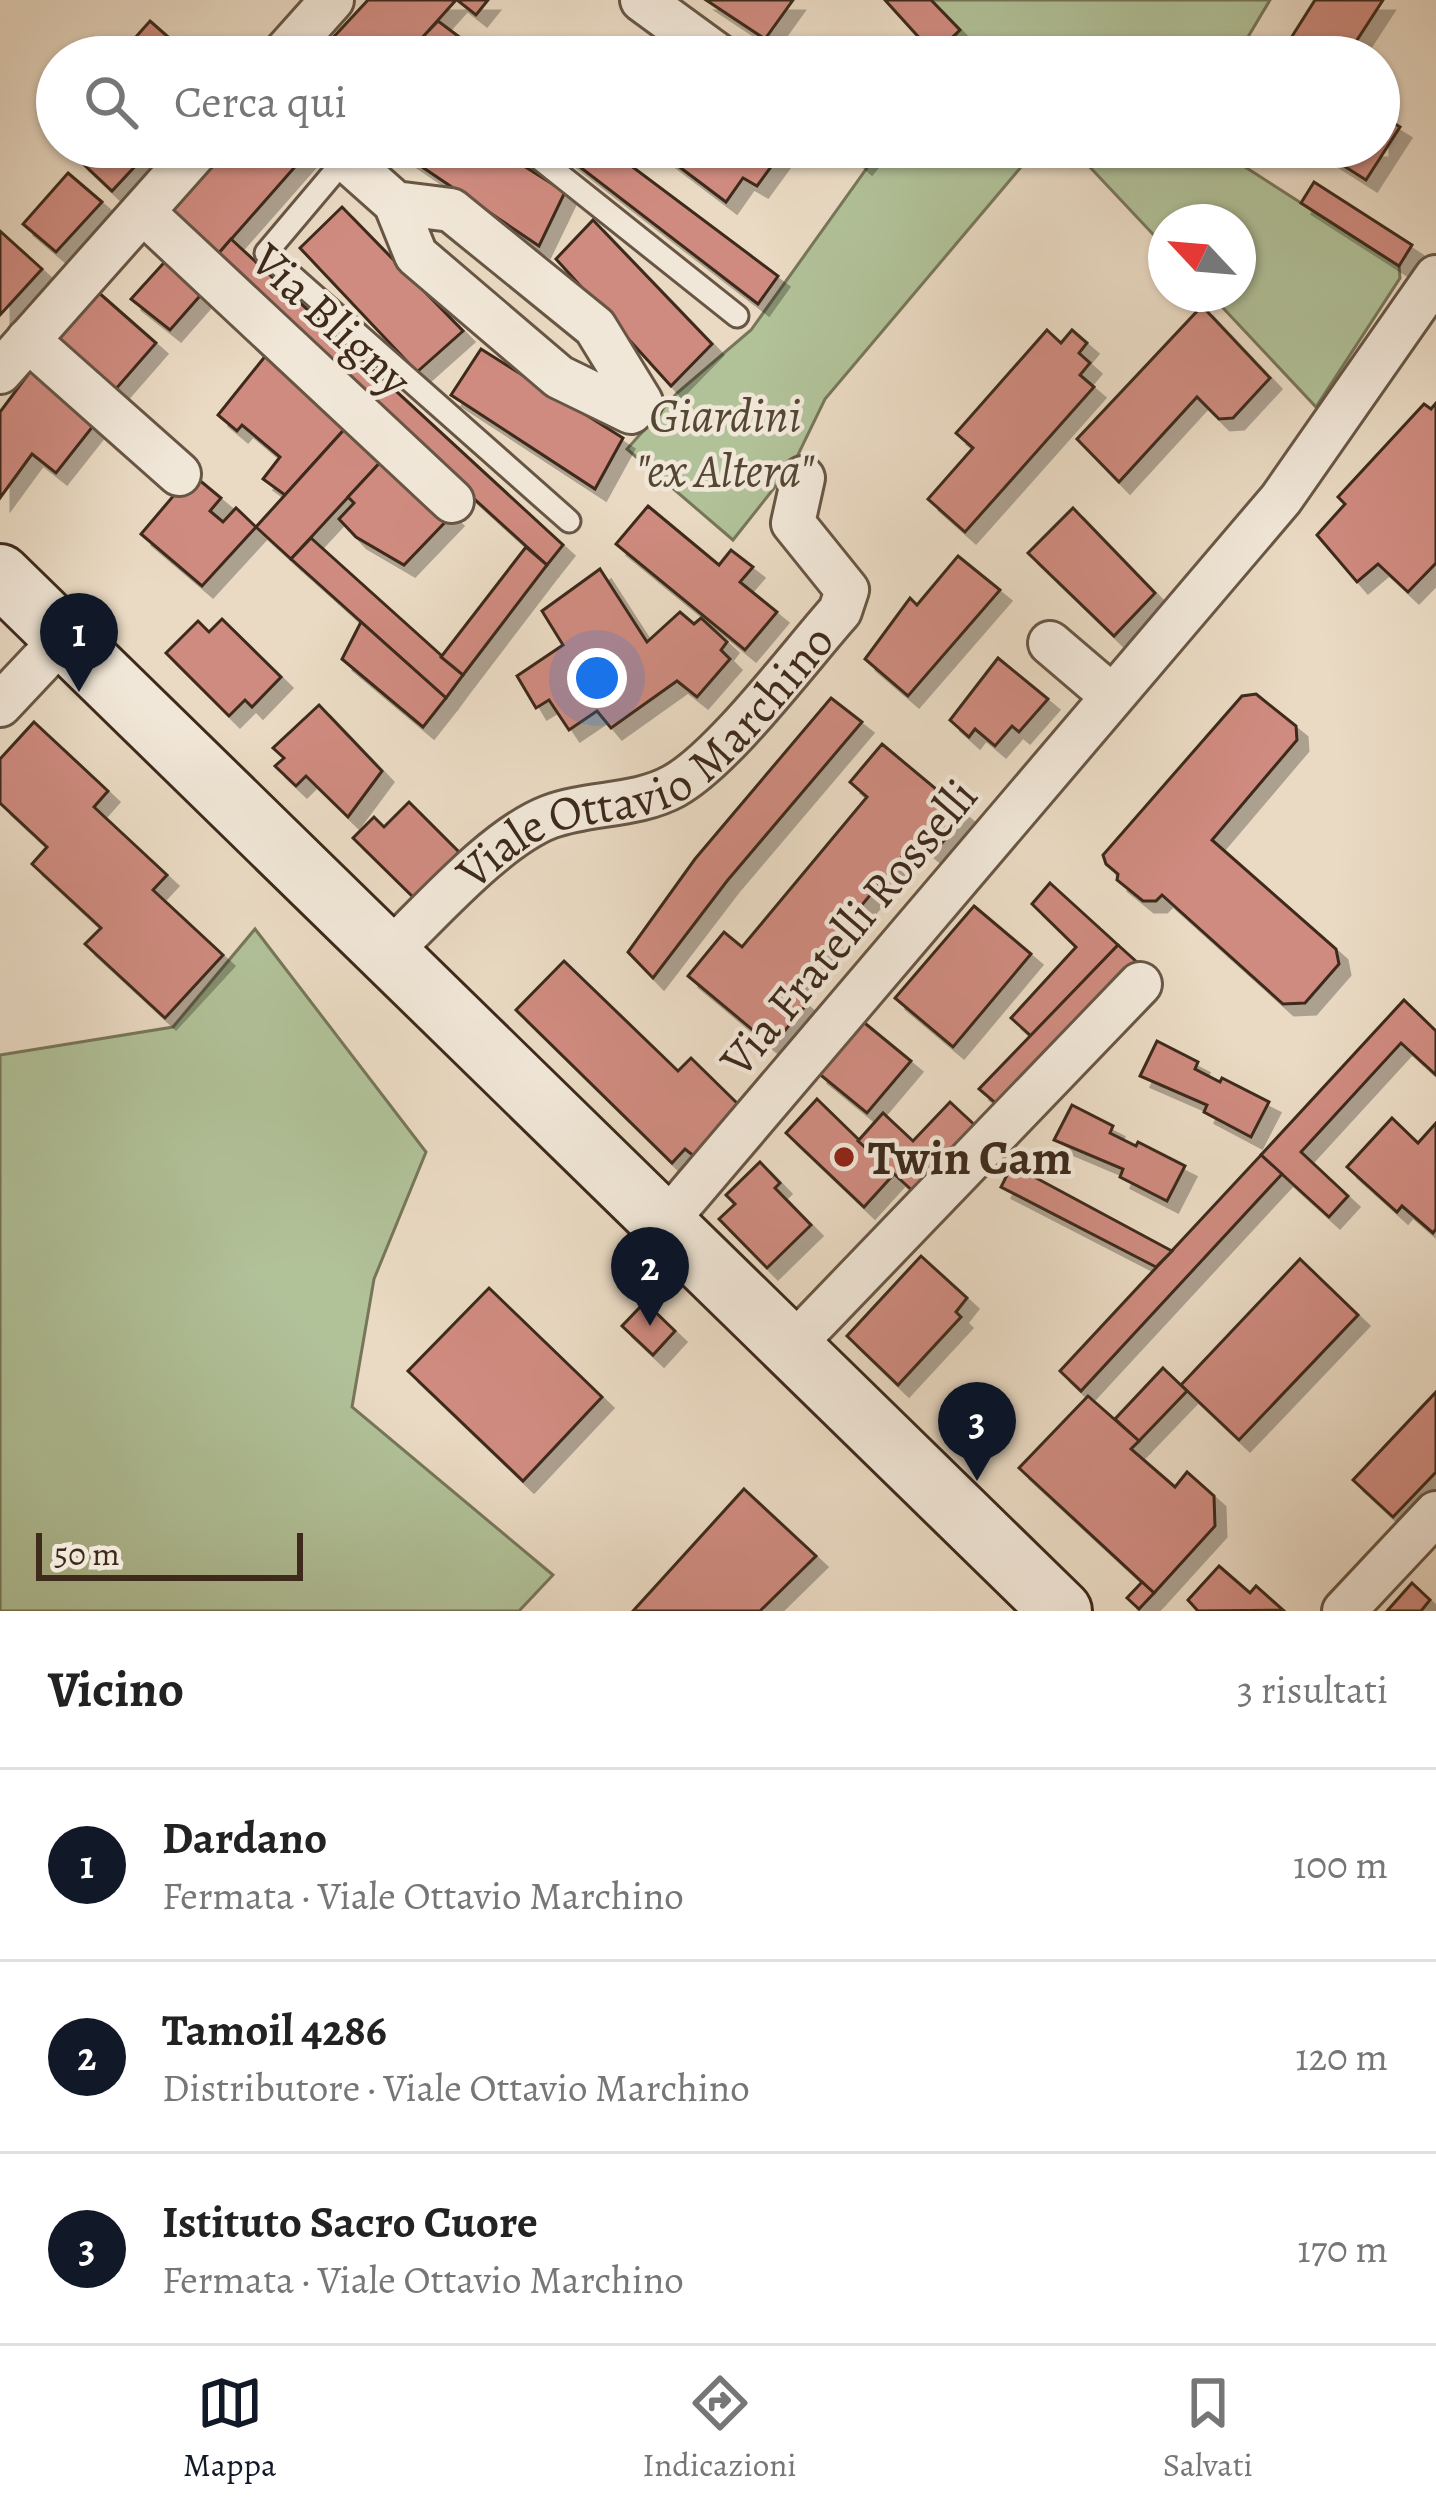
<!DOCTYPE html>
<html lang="it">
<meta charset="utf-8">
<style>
:root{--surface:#fff;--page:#f6f6f6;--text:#222;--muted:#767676;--line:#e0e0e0;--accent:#111827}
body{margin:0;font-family:Alegreya,serif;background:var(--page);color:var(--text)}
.compass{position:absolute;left:1148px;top:204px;width:108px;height:108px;border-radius:50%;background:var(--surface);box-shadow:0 3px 9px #0004;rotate:296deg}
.scale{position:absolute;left:36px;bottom:30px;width:267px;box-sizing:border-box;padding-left:12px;border:6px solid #3d2a1b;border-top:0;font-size:33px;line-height:42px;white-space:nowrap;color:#3d2a1b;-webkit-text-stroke:9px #f1e7d8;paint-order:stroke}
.you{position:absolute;left:597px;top:678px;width:42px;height:42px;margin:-30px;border:9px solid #fff;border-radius:50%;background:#1a73e8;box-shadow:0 0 0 18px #1a73e833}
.badge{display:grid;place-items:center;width:78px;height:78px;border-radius:50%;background:var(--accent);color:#fff;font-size:39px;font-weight:700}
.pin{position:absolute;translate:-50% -99px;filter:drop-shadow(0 3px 6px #0008)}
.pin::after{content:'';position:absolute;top:63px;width:42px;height:36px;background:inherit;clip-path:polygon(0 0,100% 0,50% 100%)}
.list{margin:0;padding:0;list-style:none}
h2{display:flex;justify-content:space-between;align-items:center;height:156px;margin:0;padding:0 48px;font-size:51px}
h2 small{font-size:39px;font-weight:400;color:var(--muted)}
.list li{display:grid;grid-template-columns:78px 1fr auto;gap:36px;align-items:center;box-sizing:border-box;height:192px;padding:0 48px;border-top:3px solid var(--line)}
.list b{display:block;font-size:45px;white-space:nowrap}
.list p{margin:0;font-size:39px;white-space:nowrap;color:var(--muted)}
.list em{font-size:39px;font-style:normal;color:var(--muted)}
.icon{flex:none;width:66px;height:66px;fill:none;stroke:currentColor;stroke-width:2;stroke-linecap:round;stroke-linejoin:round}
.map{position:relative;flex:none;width:1436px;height:1611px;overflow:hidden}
.search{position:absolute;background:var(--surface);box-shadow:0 3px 9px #0004;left:36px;right:36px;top:36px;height:132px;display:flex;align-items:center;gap:30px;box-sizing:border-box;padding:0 42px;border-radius:66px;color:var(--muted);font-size:45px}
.sheet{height:732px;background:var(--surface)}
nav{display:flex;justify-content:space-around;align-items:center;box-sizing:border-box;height:168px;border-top:3px solid var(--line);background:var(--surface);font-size:33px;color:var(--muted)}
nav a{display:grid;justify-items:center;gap:6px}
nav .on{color:var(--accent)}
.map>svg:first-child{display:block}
.green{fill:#b1c198;stroke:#77765a;stroke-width:3}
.building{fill:#cf8b7f;stroke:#3d2a1b;stroke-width:3;filter:url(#shadow)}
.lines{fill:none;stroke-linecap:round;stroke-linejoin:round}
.lane-casing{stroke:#685645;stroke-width:27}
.street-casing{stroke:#685645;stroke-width:48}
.secondary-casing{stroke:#3d2a1b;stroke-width:66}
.lane{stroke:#f1e7d8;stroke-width:21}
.street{stroke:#f1e7d8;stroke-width:42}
.secondary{stroke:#f1e7d8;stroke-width:60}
.poi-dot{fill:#8f2418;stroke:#f1e7d8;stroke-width:4.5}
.labels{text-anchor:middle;stroke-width:9;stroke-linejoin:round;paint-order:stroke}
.street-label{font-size:48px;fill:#3d2a1b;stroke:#f1e7d8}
.park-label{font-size:48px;font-style:italic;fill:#544834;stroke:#f1e7d8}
.poi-label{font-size:48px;font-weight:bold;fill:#3d2a1b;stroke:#f1e7d8;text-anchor:start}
</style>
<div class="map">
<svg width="1436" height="1611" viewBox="0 0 1436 1611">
<defs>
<filter id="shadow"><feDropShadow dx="11" dy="11" stdDeviation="0" flood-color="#0004"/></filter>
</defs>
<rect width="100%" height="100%" fill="#eadac3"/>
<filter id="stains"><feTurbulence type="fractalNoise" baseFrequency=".00167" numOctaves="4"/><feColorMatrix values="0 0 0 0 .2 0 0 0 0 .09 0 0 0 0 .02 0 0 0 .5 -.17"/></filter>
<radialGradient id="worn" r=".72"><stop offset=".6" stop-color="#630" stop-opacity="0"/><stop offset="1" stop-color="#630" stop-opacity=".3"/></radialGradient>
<!-- green -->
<g class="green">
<path d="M931,0H1270L1236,57H943L959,30Z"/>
<path d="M882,147H1038L825,399L794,463L733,540L627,449L677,393L751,330Z"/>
<path d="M1071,147H1214L1399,266L1400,278L1316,407L1210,294H1238V222H1166V248Z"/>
<path d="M255,929L426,1152L374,1279L352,1407L553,1575L519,1611H0V1055L173,1027Z"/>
</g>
<!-- building -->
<g class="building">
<path d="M368,0H456L405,57H315Z"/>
<path d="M457,0H488L476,15Z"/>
<path d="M706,0H793L765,39Z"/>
<path d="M885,0H931L960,30L934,54Z"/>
<path d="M1315,0H1383L1346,57H1279Z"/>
<path d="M150,21L191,57H118Z"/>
<path d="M438,21L486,57H437L418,42Z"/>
<path d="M1379,114L1400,127L1366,180L1314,147H1379Z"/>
<path d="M89,147H153L112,191L78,159Z"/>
<path d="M231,147H301L308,152L212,261L165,217Z"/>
<path d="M494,147L565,192L539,246L394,148Z"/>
<path d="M554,147H606L778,276L758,304Z"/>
<path d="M653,147H765L779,156L757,186L743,178L726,202Z"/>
<path d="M842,147H874L861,163Z"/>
<path d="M68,173L102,202L56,252L23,224Z"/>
<path d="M1314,182L1412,245L1399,266L1301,203Z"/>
<path d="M342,207L463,331L417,372L300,248Z"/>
<path d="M593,220L712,344L671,386L556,259Z"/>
<path d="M0,231L42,269L0,315Z"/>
<path d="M231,239L563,545L547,565L212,261Z"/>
<path d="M170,256L206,289L170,330L131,299Z"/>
<path d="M98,292L156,343L108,398L50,347Z"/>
<path d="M1202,306L1270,378L1233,418L1219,419L1197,397L1119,482L1077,439Z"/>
<path d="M1047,330L1061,343L1072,330L1087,343L1079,353L1090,363L1080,375L1094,387L965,532L928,499L973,448L956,433Z"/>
<path d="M271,349L351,422L285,495L263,479L280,457L242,425L237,431L218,415Z"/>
<path d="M481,349L623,438L595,489L451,395Z"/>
<path d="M38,361L101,416L56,473L32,454L0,498V412Z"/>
<path d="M1436,403V563L1408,592L1378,564L1357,582L1317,535L1345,504L1338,497L1424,404L1431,409Z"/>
<path d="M351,422L387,455L291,559L256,527Z"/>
<path d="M387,455L452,515L404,565L356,537L339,519L354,503L348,497Z"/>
<path d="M192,474L221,498L210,511L223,522L236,508L256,527L202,586L141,534Z"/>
<path d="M648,506L719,565L731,550L753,567L740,582L777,612L745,650L616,544Z"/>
<path d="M1073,508L1155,593L1114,636L1028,553Z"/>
<path d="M311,538L463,675L446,698L291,559Z"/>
<path d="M526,547L547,565L463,675L441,657Z"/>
<path d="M958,556L1000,590L908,696L865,659L910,598L917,605Z"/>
<path d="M600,569L647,642L680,612L694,624L701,618L727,642L721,650L730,659L697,697L677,681L611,728L597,711L569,730L549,700L536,708L517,676L563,645L542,611Z"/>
<path d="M222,619L281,677L252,707L245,700L229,716L166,653L198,621L209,632Z"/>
<path d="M361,622L446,698L423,727L342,659Z"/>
<path d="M998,658L1048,699L1019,732L1012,726L995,746L975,729L969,737L950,720Z"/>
<path d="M1256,694L1296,726L1297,740L1212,840L1336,949L1339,964L1305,1003L1283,1004L1162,895L1156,901H1143L1117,880L1118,874L1106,864L1103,855L1242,696Z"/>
<path d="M831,698L862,722L727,881L653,978L628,952L695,859Z"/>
<path d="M319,705L382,771L348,817L306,776L296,786L275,766L284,758L273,748Z"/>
<path d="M34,722L108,791L94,807L167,875L153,890L223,955L165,1018L85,944L101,928L32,864L47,847L0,803V759Z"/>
<path d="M882,744L966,814L933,854L916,840L791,990L807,1004L772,1046L688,976L724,932L742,947L867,797L850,782Z"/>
<path d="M409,802L459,852L414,898L353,838L374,817L384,827Z"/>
<path d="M1050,883L1118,945L1031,1036L1011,1018L1076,947L1032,904Z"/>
<path d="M974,906L1031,954L953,1047L895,998Z"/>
<path d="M1118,945L1138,963L1000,1107L979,1089Z"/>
<path d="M564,961L678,1071L691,1058L740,1106L695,1157L685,1149L672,1163L516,1010Z"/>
<path d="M1404,1000L1436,1031V1075L1401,1043L1301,1152L1348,1196L1329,1217L1261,1155Z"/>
<path d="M861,1020L911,1061L867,1113L817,1072Z"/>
<path d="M1157,1041L1198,1062L1195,1069L1220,1082L1222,1078L1269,1102L1251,1137L1204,1112L1207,1105L1140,1076Z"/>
<path d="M817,1099L894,1174L864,1207L786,1133Z"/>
<path d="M950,1102L979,1129L916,1194L858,1141L883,1113L913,1141Z"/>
<path d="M1072,1105L1113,1126L1110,1133L1136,1146L1138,1142L1185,1166L1167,1201L1120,1177L1123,1169L1054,1140Z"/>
<path d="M1392,1118L1418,1143L1436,1123V1229L1433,1233L1402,1206L1397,1212L1347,1167Z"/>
<path d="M1261,1155L1282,1174L1081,1391L1060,1371Z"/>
<path d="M760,1162L780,1183L775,1188L811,1225L767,1268L719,1219L735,1204L726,1195Z"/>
<path d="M1012,1165L1172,1251L1156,1267L1001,1187Z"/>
<path d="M921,1256L967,1298L956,1312L961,1317L898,1385L847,1336Z"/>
<path d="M1300,1259L1358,1315L1239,1440L1181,1385Z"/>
<path d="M489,1288L602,1397L523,1481L408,1371Z"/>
<path d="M645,1302L675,1331L653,1355L622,1326Z"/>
<path d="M1163,1368L1187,1391L1139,1441L1115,1419Z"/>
<path d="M1436,1392V1472L1393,1517L1353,1480Z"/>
<path d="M1088,1396L1139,1441L1131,1449L1175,1487L1187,1472L1214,1496L1215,1526L1154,1593L1019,1468Z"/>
<path d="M744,1489L816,1556L760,1611H633Z"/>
<path d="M1219,1566L1250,1593L1256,1586L1283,1610L1198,1611L1188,1600Z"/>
<path d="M1142,1582L1154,1593L1139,1609L1127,1598Z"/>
<path d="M1412,1583L1430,1600L1421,1611H1387Z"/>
</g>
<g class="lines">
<!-- lane casing -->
<g class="lane-casing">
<g id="lane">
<path d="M525,147L737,316"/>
<path d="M347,157L266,253L569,521"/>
</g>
</g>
<!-- street casing -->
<g class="street-casing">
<g id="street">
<path d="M642,0L720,57"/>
<path d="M281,57L332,0"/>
<path d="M332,147L395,203L416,255L559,377L631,412L641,402L595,327L451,210L395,203"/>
<path d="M143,212L452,501"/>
<path d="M28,340L179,474"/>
<path d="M0,372L200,147"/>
<path d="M1050,643L1112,696"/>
<path d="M0,705L64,637"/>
<path id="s1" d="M387,954C430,913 495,838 549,817C589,802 636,807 674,786C724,758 799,657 840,611L847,590L793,523L803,478"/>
<path d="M663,1225L1281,499L1436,277"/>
<path d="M790,1348L1140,984"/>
<path d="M1344,1611L1436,1513"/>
</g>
</g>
<!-- secondary casing -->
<g class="secondary-casing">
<path id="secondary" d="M0,575L1061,1611"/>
</g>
<!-- lane -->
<use href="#lane" class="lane"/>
<!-- street -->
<use href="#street" class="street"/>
<!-- secondary -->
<use href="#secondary" class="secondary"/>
</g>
<!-- markers -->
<circle class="poi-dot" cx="844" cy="1157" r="12"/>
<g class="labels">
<!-- street labels -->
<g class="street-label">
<text transform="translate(332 319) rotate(43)" y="17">Via Bligny</text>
<text dy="17" stroke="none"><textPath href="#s1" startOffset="333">Viale Ottavio Marchino</textPath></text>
<text transform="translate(848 927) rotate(-50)" y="17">Via Fratelli Rosselli</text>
</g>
<!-- park labels -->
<g class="park-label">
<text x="725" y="431">Giardini<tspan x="725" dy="55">"ex Altera"</tspan></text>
</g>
<!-- poi labels -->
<g class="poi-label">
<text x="868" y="1174">Twin Cam</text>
</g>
</g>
<rect width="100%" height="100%" filter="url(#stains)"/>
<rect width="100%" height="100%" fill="url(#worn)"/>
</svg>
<svg class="compass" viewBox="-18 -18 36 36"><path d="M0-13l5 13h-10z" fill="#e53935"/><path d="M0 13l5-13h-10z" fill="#767676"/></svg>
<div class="scale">50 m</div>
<div class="you"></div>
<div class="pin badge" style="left:79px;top:692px">1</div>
<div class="pin badge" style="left:650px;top:1326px">2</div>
<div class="pin badge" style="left:977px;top:1481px">3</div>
<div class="search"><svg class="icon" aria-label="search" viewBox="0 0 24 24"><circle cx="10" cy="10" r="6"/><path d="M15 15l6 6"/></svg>Cerca qui</div>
</div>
<section class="sheet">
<h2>Vicino<small>3 risultati</small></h2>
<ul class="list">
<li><span class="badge">1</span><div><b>Dardano</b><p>Fermata · Viale Ottavio Marchino</p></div><em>100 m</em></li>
<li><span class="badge">2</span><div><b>Tamoil 4286</b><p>Distributore · Viale Ottavio Marchino</p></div><em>120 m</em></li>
<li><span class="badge">3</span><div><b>Istituto Sacro Cuore</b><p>Fermata · Viale Ottavio Marchino</p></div><em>170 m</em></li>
</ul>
</section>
<nav>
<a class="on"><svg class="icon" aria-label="map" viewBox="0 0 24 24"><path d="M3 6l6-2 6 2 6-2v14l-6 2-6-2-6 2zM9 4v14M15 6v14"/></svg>Mappa</a>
<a><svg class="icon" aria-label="directions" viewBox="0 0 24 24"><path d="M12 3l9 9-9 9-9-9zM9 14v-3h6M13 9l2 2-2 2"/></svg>Indicazioni</a>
<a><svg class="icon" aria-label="saved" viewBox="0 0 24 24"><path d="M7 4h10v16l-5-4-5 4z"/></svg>Salvati</a>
</nav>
